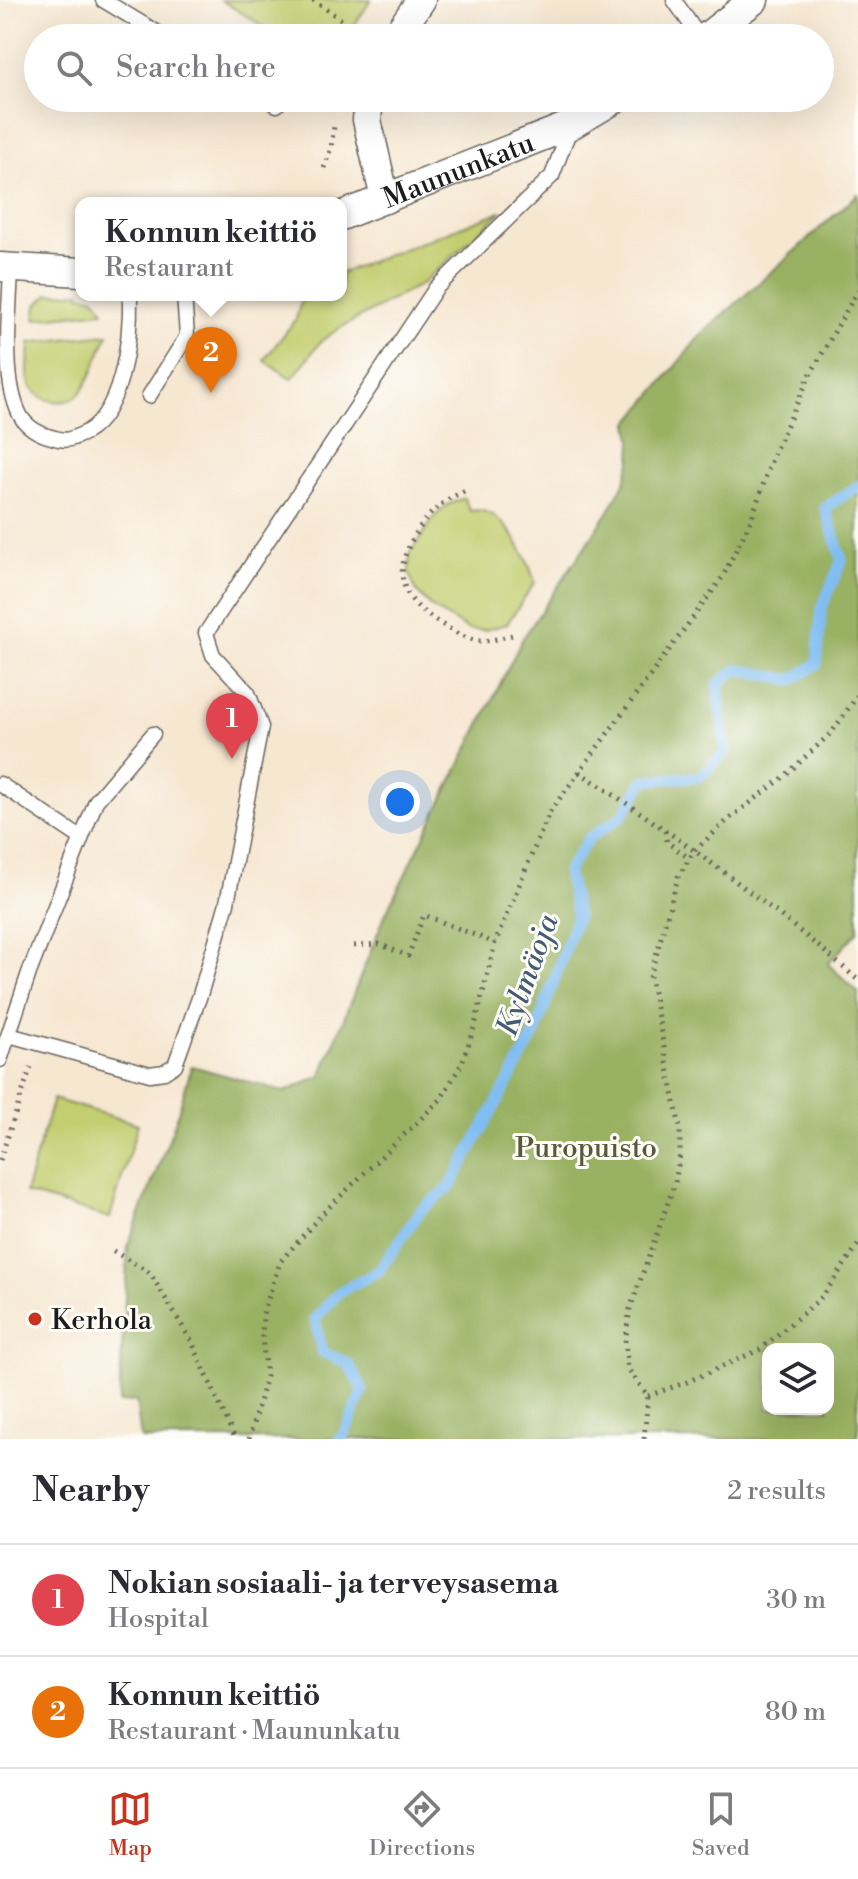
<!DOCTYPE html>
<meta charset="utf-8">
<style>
:root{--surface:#fff;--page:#f2f2f3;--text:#2b2b33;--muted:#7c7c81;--line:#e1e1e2;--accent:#c8321e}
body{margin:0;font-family:"Libre Bodoni",serif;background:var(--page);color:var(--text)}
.controls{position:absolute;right:24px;bottom:24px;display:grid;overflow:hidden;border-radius:16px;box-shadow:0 8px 32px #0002}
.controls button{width:72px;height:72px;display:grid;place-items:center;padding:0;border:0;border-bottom:2px solid var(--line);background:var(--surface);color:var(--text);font:40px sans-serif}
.you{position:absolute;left:400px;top:802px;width:28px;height:28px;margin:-20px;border:6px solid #fff;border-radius:50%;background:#1a73e8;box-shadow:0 0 0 12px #1a73e833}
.badge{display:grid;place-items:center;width:52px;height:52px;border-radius:50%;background:var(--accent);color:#fff;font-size:26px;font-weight:700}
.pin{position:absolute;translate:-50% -66px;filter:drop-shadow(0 2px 4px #0008)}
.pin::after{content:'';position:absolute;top:42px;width:28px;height:24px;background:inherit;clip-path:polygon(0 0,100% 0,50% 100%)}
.popup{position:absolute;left:75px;top:197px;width:272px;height:104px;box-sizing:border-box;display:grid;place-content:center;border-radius:16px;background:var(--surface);filter:drop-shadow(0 2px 6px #0005);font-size:26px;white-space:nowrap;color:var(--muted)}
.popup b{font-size:30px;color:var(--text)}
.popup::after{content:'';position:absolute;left:50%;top:100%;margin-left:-16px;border:16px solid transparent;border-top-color:var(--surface)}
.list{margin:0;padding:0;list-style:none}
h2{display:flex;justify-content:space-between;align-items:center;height:104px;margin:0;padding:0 32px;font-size:34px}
h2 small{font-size:26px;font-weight:400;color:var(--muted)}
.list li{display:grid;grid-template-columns:52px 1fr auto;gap:24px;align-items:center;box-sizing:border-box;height:112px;padding:0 32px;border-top:2px solid var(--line)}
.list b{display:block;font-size:30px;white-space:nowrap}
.list p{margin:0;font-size:26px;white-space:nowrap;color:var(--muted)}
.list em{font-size:26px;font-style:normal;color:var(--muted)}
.icon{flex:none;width:44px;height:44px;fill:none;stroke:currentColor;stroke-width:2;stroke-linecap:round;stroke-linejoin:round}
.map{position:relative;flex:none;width:858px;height:1439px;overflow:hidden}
.search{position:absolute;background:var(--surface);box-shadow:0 8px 32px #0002;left:24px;right:24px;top:24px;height:88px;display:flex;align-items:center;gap:20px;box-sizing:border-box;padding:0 28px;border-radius:44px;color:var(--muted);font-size:30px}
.sheet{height:328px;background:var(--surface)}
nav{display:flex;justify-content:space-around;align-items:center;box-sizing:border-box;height:112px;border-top:2px solid var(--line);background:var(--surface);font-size:22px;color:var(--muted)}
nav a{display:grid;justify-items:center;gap:4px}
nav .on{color:var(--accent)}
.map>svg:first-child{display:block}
.green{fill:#c2ce70;stroke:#6f7546;stroke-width:2}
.forest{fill:#99b162;stroke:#5a663f;stroke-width:2;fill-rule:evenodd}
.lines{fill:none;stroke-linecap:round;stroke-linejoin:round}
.stream{stroke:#80bdf3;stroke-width:11}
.lane-casing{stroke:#68635b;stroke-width:17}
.street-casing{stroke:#68635b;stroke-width:31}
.path{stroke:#68635b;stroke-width:5;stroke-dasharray:2 6;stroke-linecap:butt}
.lane{stroke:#fff;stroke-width:14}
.street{stroke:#fff;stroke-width:28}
.poi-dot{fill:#c8321e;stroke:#fdfcf7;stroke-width:3}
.labels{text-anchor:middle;stroke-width:6;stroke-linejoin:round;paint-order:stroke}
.street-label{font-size:28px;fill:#1c1c1c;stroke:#fdfcf7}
.park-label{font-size:28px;fill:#565a39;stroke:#fdfcf7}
.poi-label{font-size:28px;fill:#1c1c1c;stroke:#fdfcf7;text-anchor:start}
.water-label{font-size:30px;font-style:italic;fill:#445c72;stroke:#fdfcf7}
</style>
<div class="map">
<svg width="858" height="1439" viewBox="0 0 858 1439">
<rect width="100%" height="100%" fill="#fdfcf7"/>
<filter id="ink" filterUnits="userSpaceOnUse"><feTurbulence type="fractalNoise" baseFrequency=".0125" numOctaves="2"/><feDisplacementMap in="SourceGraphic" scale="16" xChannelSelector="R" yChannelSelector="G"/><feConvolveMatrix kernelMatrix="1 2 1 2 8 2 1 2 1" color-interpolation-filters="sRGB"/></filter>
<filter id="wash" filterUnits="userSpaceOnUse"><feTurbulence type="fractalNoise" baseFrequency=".006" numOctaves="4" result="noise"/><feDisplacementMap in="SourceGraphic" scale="32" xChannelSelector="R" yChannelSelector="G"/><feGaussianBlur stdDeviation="1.8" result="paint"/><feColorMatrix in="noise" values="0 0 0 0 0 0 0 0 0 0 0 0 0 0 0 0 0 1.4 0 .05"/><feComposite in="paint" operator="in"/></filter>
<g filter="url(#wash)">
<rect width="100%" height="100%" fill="#f6e7d1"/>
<!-- green -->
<g class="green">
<path d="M221,0H371L346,38H282Z"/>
<path d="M502,211L423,283L340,328L321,341L292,379L264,360L296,319L303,295H341V273Z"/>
<path d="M81,292V295L96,298L104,311L35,319L37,305L49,294Z"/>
<path d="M108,334C100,353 93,376 81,392C68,409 33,402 29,381C26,370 30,355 30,343Z"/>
<path d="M464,498L470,511C503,504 527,556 535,582L507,624L486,630H469L432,608L416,591L409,573L410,554L435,516L447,505Z"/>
<path d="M53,1099L138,1124L110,1218L25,1193Z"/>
</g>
<!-- forest -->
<path class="forest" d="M858,194V931L828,964L858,992V1439H141L136,1401L119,1403L128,1245L174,1126L192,1066L285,1092L321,1076L385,915L523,638L609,511L625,481L631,462L632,440L629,423L700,336ZM768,1349H828V1409H768Z"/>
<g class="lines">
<!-- stream -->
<path class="stream" d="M339,1439L344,1435L363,1390L348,1363L322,1352L315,1319L339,1292L379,1271L421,1210L450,1187L535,1034L577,916L567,871L589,838L622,816L645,780L699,777L726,752L717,685L737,669L792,680L817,664L822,607L842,560L825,508L858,486"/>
</g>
</g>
<g filter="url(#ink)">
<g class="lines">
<!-- lane casing -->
<g class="lane-casing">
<g id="lane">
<path d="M103,0L166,38"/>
<path d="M674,0L700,38"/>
<path d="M266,98L277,105"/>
<path d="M11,268C10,310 1,377 20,415C27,428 42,435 55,438C64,441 69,440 78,436C123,421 131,337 130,295"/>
<path d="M149,396L187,336L184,295"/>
<path d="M0,784L81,838"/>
<path d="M9,1035L150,1074L164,1072L175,1065L200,995L227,903L261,727L248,693L213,655L206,633L436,288L552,176L571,126"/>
<path d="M0,1060L29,973L96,801L153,734"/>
</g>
</g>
<!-- street casing -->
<g class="street-casing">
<g id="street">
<path d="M395,38L421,0"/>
<path d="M705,38L754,0"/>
<path d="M369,98L367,120L385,199"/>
<path id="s1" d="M341,216L571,125L617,98"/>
<path d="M0,267L81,272"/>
</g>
</g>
<!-- path -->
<g class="path">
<path d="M313,0L358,31"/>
<path d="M354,38L366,18"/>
<path d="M324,168L331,148L334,126"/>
<path d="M464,491C440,502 429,513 415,535C390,576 403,602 443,625C455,632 468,641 482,641C492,641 503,637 513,635"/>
<path d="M579,772C676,835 771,904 858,980"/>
<path d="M665,831L667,842L690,859"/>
<path d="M354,946L379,944L408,956L424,915L495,943"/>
<path d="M0,1160L31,1066"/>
<path d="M113,1251L150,1273L192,1342L235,1439"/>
<path d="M648,1396L687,1382L761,1349L822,1297L858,1245"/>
<path d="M249,1439L266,1376L262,1337L263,1314L280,1262L321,1215L441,1099L462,1063L475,1025L495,943L549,813L722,578L751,520L774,453L810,375L858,290"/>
<path d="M644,1439L648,1396L628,1369L625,1342L630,1309L675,1183L680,1154V1128L650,977L678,877L694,851L729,819L784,777L832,732L858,695"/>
</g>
<!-- lane -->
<use href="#lane" class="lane"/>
<!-- street -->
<use href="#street" class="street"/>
</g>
</g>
<!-- markers -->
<circle class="poi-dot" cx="35" cy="1319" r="8"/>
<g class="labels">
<!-- street labels -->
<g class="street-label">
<text dy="10" stroke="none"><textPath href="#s1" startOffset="126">Maununkatu</textPath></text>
</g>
<!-- park labels -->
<g class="park-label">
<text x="586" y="1157">Puropuisto</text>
</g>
<!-- poi labels -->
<g class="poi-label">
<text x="51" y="1329">Kerhola</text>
</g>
<!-- water labels -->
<g class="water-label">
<text transform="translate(527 975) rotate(-70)" y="10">Kylmäoja</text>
</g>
</g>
</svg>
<div class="controls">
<button><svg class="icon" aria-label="layers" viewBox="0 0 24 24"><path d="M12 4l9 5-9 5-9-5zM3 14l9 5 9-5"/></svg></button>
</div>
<div class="you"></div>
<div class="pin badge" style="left:232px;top:759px;background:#e0444e">1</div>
<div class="pin badge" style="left:211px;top:393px;background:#e8710a">2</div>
<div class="popup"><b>Konnun keittiö</b>Restaurant</div>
<div class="search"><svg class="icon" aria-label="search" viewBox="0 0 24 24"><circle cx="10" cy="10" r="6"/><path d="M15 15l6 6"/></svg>Search here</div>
</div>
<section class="sheet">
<h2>Nearby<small>2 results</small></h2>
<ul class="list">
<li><span class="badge" style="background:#e0444e">1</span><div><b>Nokian sosiaali- ja terveysasema</b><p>Hospital</p></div><em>30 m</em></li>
<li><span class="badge" style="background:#e8710a">2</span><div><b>Konnun keittiö</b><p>Restaurant · Maununkatu</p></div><em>80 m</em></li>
</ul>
</section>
<nav>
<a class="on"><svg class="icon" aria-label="map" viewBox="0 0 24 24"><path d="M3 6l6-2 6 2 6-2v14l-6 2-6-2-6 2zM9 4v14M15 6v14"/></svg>Map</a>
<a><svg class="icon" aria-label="directions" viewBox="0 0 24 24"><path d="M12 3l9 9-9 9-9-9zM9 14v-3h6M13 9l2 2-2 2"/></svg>Directions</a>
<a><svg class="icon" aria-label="saved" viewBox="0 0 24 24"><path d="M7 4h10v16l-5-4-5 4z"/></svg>Saved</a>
</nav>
